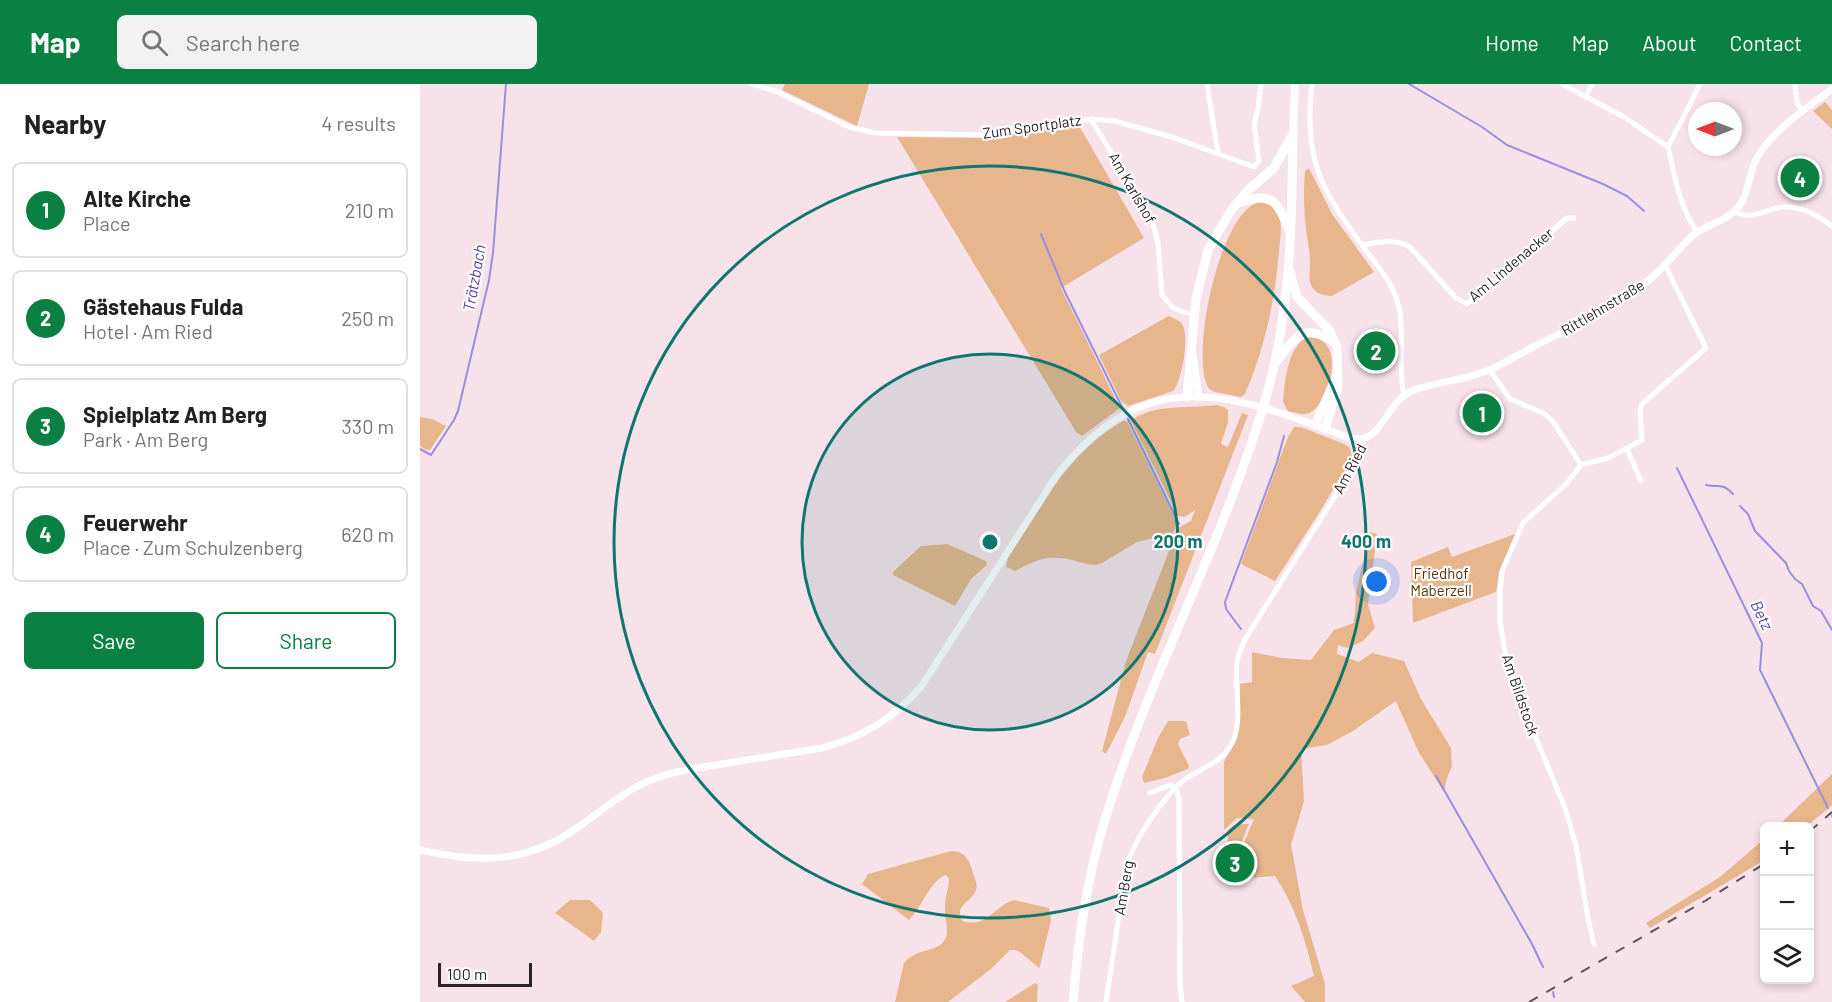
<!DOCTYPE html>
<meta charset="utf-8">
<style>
:root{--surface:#fff;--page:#f2f2f2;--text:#202124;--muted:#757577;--line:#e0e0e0;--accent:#0b8043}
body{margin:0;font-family:Barlow,sans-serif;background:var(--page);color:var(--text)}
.controls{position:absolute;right:18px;bottom:18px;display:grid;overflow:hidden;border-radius:9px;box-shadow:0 3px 9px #0003}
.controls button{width:54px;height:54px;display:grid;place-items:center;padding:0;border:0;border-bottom:2px solid var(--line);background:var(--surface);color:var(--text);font:30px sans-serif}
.compass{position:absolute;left:1268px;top:18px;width:54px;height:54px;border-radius:50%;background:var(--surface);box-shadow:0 3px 9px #0003;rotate:270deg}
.scale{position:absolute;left:18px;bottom:15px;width:94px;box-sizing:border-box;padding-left:6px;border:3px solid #2b2326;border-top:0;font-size:16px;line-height:21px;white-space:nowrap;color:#2b2326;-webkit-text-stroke:4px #fff;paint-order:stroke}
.you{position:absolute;left:957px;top:498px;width:21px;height:21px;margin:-15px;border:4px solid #fff;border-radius:50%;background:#1a73e8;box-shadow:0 0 0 9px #1a73e833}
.badge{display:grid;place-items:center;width:39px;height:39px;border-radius:50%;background:var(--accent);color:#fff;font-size:20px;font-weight:700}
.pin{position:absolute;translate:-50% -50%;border:3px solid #fff;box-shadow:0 2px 6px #0006}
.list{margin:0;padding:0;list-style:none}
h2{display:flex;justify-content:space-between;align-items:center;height:78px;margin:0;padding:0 24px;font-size:26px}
h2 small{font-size:20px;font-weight:400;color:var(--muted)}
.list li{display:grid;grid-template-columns:39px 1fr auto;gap:18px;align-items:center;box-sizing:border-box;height:96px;margin:0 12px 12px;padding:0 12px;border:2px solid var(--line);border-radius:9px}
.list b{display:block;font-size:22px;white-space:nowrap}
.list p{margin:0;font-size:20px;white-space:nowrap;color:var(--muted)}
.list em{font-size:20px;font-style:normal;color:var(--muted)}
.actions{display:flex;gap:12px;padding:18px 24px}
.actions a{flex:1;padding:14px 0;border:2px solid var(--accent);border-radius:9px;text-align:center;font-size:21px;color:var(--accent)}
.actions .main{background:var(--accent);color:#fff}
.icon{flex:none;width:33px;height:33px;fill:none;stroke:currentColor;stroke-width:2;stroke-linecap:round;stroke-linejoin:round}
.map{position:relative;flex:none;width:1412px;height:918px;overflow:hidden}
header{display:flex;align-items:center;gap:36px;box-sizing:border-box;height:84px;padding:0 30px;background:var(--accent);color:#fff}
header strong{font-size:28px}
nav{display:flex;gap:33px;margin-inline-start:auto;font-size:21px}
.search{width:420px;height:54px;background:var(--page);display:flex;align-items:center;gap:15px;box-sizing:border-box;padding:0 21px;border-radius:9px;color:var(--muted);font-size:22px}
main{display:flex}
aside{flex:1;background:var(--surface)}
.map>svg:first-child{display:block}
.green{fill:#e8b68d}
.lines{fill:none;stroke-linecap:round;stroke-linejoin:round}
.stream{stroke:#988fe1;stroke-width:2}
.minor{stroke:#fff;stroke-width:5}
.tertiary{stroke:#fff;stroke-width:7}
.primary{stroke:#fff;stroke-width:8}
.trunk{stroke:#fff;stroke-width:9}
.rail{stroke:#5d5256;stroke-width:2;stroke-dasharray:10 10;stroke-linecap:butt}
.ring{fill:none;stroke:#0f766e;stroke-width:3}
.labels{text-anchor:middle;stroke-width:4.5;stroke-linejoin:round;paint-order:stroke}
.street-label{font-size:15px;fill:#2b2326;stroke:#fff}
.park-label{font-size:15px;fill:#613300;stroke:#fff}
.water-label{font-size:16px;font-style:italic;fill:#523f9f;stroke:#fff}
.centre{fill:#0f766e;stroke:#fff;stroke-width:3}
.ring-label{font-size:18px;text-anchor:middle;font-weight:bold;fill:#0f766e;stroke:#fff;stroke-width:4.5;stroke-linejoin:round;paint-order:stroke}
</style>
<header>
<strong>Map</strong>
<div class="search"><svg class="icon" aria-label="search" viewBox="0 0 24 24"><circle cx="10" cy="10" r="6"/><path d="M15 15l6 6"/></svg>Search here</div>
<nav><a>Home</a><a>Map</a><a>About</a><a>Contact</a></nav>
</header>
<main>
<aside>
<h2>Nearby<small>4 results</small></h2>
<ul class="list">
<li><span class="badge">1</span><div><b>Alte Kirche</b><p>Place</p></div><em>210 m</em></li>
<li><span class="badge">2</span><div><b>Gästehaus Fulda</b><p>Hotel · Am Ried</p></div><em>250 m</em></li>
<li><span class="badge">3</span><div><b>Spielplatz Am Berg</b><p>Park · Am Berg</p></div><em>330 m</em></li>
<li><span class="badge">4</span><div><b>Feuerwehr</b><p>Place · Zum Schulzenberg</p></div><em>620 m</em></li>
</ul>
<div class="actions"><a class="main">Save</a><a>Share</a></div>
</aside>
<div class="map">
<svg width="1412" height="918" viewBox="0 0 1412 918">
<rect width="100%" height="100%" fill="#f8e2ea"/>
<!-- green -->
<g class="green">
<path d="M365,0H449L437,42L362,6Z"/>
<path d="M1405,18L1412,26V45L1393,27Z"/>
<path d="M658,40L724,154L641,204L700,324L662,352L656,348L477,53L573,54Z"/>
<path d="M889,84L912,130L954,188L912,212C905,212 896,210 892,203C887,196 891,184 890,176C890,168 888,160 887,153C884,132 883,108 885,87Z"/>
<path d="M839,118C847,119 854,122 858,130C863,141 860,155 859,167C855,216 845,264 825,310L821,313L795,308L789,305C769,275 799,128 839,118Z"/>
<path d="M749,232C753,234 759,236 762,240C770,251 762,298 753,307L708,322L701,317L679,271Z"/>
<path d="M888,253C929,253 909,319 891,328C884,332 876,329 868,327L863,318C865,298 867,262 888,253Z"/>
<path d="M796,321L804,323L808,326V338L801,360L808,363L822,329L828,331L735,570L728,568L705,633L686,670L682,667L706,577L758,444L771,437L775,426L765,433L758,432L711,337C733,319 770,325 796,321Z"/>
<path d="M0,333L12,335L26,342L10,366H6L0,362Z"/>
<path d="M703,337H707L755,434L757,439L753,449L717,458L682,479L676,481C668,481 660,478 652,476C627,470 616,476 595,487L586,483L588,473C620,422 649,368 703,337Z"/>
<path d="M874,343H881L924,360L930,364L932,374L899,429L855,497L821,480L867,355Z"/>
<path d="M950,448L957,450L948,520L955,544L943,557L927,564L918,561L917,570L939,578L952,569L984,577L1001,615L1031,664L1032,682L1027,694L1024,708L998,667L976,617L933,647L907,661L881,665L884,717L871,761L883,826L905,900V918H885L871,902L894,892C886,857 875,822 855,792L830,794C818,765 823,762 834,735L817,734L804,746V678L809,668L819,637L820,600L832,598V568L862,574L891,576L914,546L934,539L936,508Z"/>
<path d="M1095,450L1079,488L1076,508L993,539L991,478L1028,463L1032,473Z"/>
<path d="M527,460L566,477L567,481L551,495L535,522L473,491V488L501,462Z"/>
<path d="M748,637H766L770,651L760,655L758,660L769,682L768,685L745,694L724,699L722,693L738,654Z"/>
<path d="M1412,690V721L1387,742H1358Z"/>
<path d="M816,740H829L819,764L827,794L807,796L808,746Z"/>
<path d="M1344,755V775L1341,778L1230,844L1226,839L1300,793Z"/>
<path d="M531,767C547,767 550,778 554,792C555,796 558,801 556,806C552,818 534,821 542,837C567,845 575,821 594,816L629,824L631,836L620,882L619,884L600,868L595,866H590L571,885L528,918H475L484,879C492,869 503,868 514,864C535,857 524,837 525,822C525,812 529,804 529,794L525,791C507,801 503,822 489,836L442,800L448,790Z"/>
<path d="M150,816H170L183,829L181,848L174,857L135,829Z"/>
<path d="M615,899L618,901L617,918H585Z"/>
</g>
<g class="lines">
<!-- stream -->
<g class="stream">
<path d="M989,0L1062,43L1087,61L1183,100L1207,112L1224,127"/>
<path d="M621,150L645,208L703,325"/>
<path d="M708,335L759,440"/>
<path d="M0,365L11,371L34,336L38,327L69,196L73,169L86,0"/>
<path d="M1257,384L1342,559L1340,586L1408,724"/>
<path d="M1286,401C1300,404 1301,398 1313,410"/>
<path d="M1320,422L1328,430L1335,447L1366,479L1369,487L1375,495L1382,500L1393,522L1401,527L1412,546"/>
<path d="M821,545L806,525L805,518L857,378L864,352"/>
<path d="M1016,692L1112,860L1123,883"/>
<path d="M1412,731V732"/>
<path d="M1133,908L1134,913"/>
</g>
<!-- minor -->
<g class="minor">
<path d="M332,0L358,8L429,43L455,49L570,51L671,35L694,37L752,53L834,83L839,77L834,41L838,25L841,0"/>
<path d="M787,0L798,69"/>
<path d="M892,0C883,73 900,104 942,161C953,177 968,192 975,211C988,243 976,278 984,311"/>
<path d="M1142,0L1204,33L1248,63C1255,93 1259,122 1277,148"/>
<path d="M1375,0L1377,19L1383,28"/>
<path d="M1166,12L1172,0"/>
<path d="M671,35L732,136L738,159L742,211L753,224L774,231"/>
<path d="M1248,63L1280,0"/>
<path d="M1315,127C1331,138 1347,124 1364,123C1381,122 1399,132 1412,142"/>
<path d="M942,161C959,158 975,154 990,163L1036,214L1047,220L1147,134H1154"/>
<path d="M1070,286L1090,315L1123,329L1132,336L1161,381"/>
<path d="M1207,365L1221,397"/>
<path d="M1161,381L1147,399L1103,439L1082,487L1080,507V537L1085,569L1094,601L1145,724L1156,761L1167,829L1174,861"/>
<path d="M1161,381L1188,374L1222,356L1220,326L1222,320L1286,264L1245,181"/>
<path d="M756,704L759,714L760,900L762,918"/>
<path d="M730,709L750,701L756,704"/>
<path d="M686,918L706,785C712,759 745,709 767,694C783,683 801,679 811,661C824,640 814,603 817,579C818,571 821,564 824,557L934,382L940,372L943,356"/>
</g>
<!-- tertiary -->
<path class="tertiary" d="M0,766C56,779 104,780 154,746C179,729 202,708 231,696C253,687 278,684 302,680C335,675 369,669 402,664C443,653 473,635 501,603L637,391C729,275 813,310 932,355C964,359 964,319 992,307C1014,298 1042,297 1066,287C1083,281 1098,270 1115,262C1153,243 1195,224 1229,196C1244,184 1255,168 1270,154C1283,141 1303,139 1316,126C1330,111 1328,88 1338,72C1353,46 1388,23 1412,5"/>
<!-- primary -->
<path class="primary" d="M873,48L875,0"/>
<!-- trunk -->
<g class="trunk">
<path d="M819,119C851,106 859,118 869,147"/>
<path d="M870,188L877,213L910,247L917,263L918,303L905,345"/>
<path d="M772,271L778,313"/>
<path d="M857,277C875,253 884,238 914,258"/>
<path d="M767,313L776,215L788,166L810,128L826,108L854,84L871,53"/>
<path d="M895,341L917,291"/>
<path d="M653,918C658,857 666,797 684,739C728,592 805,457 847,310C871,225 872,136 873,48"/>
</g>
<!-- rail -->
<g class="rail">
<path d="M1390,747L1412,728"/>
<path d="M1109,918L1285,817L1344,780"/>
</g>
</g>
<!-- distance rings -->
<circle cx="570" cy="458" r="188" fill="#0f766e" fill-opacity=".12"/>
<g class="ring">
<circle cx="570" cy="458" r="188"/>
<circle cx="570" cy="458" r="376"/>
</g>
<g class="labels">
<!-- street labels -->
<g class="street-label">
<text transform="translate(612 43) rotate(-8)" y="5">Zum Sportplatz</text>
<text transform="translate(712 104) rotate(60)" y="5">Am Karlshof</text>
<text transform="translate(1091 181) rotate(-40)" y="5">Am Lindenacker</text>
<text transform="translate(1183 224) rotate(-31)" y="5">Rittlehnstraße</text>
<text transform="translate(930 385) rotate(-62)" y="5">Am Ried</text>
<text transform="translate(1100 611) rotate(71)" y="5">Am Bildstock</text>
<text transform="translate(704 804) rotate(-80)" y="5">Am Berg</text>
</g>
<!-- park labels -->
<g class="park-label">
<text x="1021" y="495">Friedhof<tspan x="1021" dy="17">Maberzell</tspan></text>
</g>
<!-- water labels -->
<g class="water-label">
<text transform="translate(54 194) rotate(-80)" y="6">Trätzbach</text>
<text transform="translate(1342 531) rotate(64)" y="6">Betz</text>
</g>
</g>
<circle cx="570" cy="458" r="9" class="centre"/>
<g class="ring-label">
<text x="758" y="464">200 m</text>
<text x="946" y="464">400 m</text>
</g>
</svg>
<div class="controls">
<button>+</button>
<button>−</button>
<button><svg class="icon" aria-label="layers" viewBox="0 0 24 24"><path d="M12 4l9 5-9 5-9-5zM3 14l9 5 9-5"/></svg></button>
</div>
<svg class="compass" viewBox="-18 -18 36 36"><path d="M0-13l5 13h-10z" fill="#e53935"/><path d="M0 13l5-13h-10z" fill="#757577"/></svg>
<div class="scale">100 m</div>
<div class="you"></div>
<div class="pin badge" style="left:1062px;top:329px">1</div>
<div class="pin badge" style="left:956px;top:267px">2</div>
<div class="pin badge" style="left:815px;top:779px">3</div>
<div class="pin badge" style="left:1380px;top:94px">4</div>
</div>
</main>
